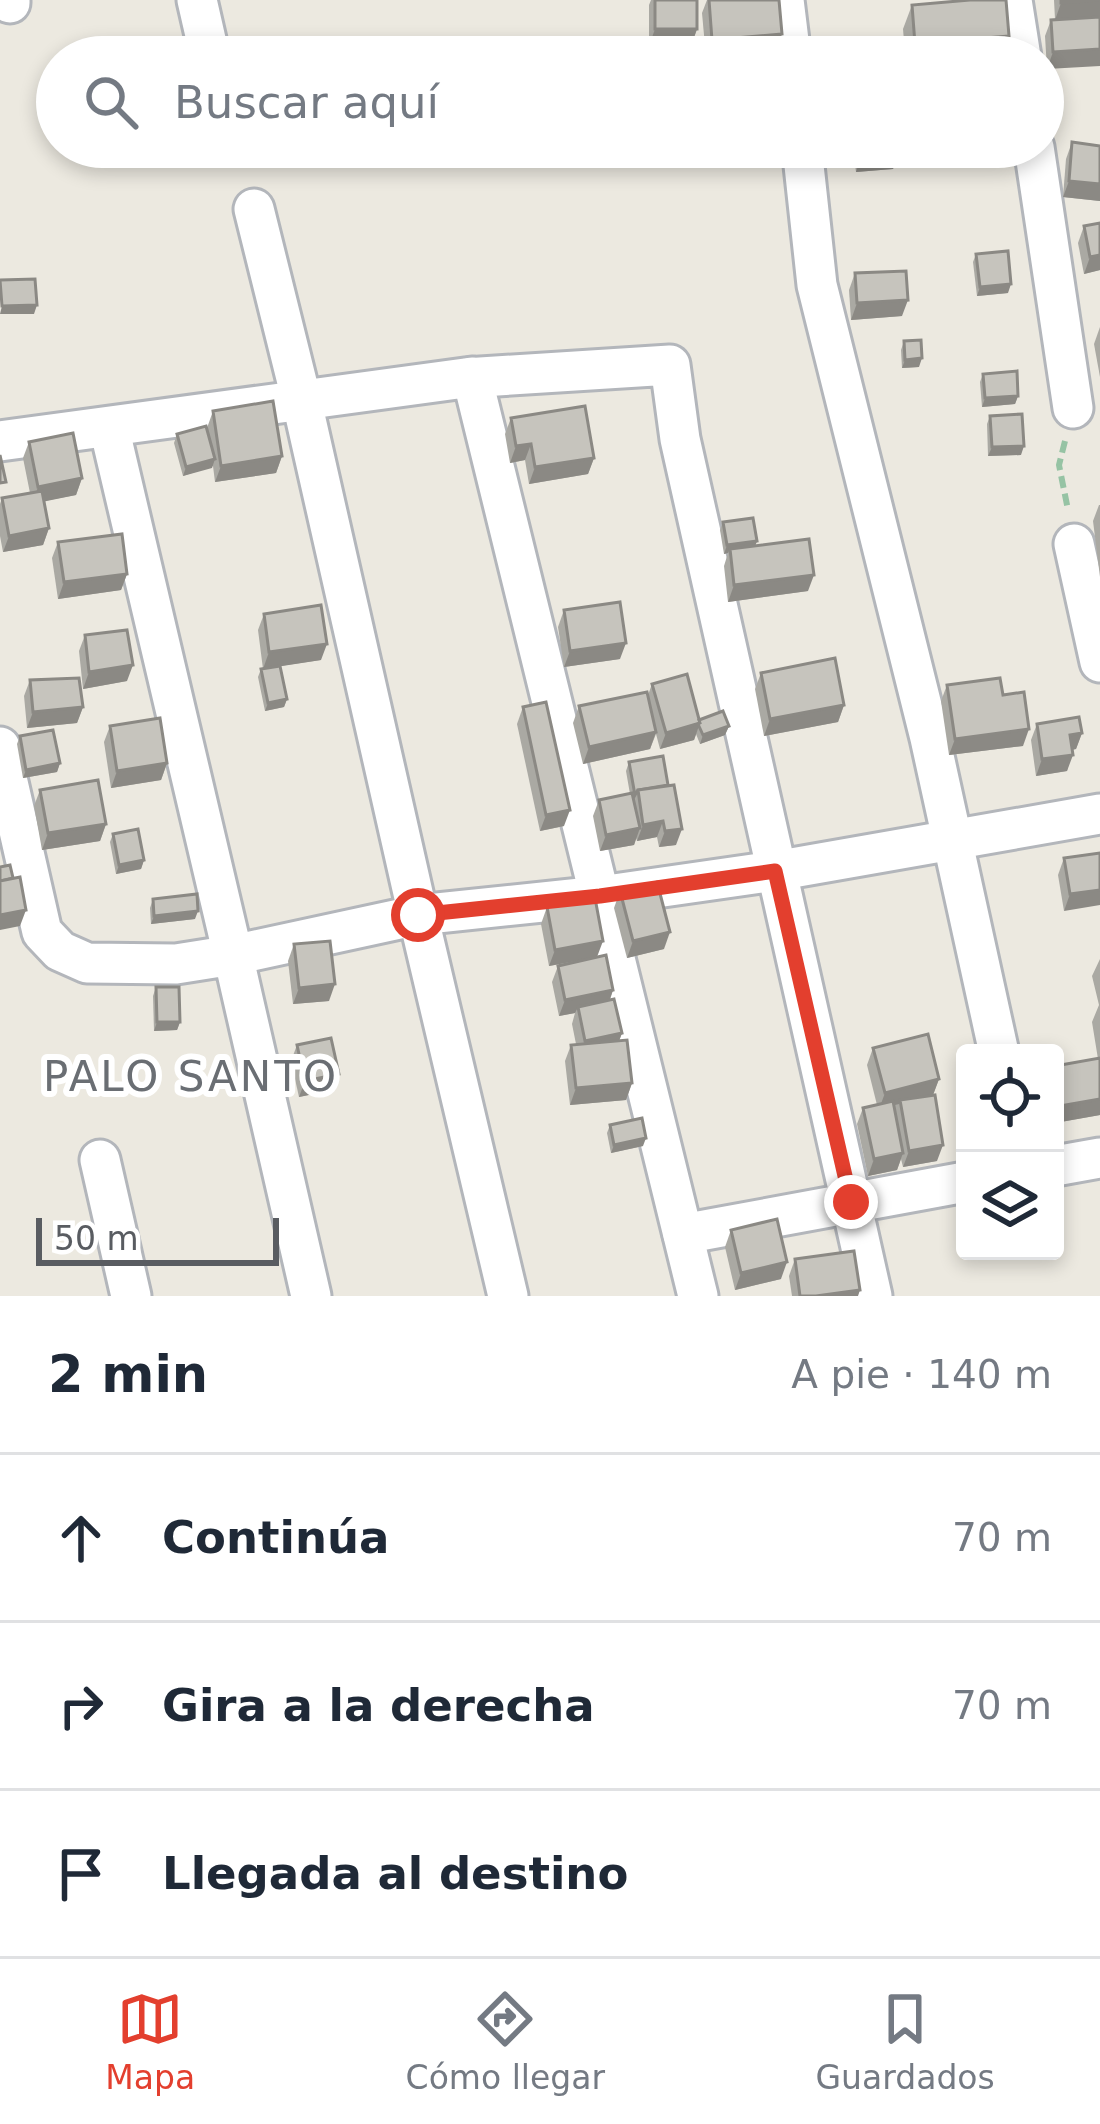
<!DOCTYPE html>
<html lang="es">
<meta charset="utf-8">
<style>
:root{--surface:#fff;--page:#f2f2f3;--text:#1f2937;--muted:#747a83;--line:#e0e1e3;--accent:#e33f2e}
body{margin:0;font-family:"DejaVu Sans",sans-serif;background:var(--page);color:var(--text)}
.controls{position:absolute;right:36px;bottom:36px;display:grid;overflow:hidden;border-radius:12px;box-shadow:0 6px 18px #0003}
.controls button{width:108px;height:108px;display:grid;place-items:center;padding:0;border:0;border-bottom:3px solid var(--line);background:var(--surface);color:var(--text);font:60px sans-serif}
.scale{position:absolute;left:36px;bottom:30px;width:243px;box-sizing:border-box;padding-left:12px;border:6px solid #595c61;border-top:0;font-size:33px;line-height:42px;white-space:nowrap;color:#595c61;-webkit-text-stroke:9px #fff;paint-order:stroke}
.stop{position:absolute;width:36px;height:36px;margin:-27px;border:9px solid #e33f2e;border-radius:50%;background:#fff}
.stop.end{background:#e33f2e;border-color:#fff;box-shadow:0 3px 12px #0008}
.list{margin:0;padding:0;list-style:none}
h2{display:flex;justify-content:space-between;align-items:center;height:156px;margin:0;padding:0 48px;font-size:51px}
h2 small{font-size:39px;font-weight:400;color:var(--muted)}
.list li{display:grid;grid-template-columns:78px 1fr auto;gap:36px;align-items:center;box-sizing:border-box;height:168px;padding:0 48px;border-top:3px solid var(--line)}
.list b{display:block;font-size:45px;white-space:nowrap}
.list em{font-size:39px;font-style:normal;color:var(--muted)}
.icon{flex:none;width:66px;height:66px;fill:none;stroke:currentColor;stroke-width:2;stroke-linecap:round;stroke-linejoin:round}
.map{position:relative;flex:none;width:1100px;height:1296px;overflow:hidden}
.search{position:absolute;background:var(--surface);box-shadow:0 6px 18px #0003;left:36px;right:36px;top:36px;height:132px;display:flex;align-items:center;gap:30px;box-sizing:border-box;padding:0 42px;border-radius:66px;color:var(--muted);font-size:45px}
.sheet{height:660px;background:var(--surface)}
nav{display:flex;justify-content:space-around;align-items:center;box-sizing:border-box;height:168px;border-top:3px solid var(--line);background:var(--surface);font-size:33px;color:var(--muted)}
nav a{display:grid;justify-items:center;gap:6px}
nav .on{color:var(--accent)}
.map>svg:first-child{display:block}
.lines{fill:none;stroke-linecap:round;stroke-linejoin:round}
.street-casing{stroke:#b3b6bb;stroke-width:45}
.path{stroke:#96c3a4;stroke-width:6;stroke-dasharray:12 6;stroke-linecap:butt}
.street{stroke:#fff;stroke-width:39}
.wall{fill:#aaa9a3}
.shaded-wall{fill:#8b8984}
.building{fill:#c6c4bd;stroke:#8b8984;stroke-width:3}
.route{stroke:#e33f2e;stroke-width:15}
.labels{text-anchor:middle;stroke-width:12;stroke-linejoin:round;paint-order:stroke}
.neighbourhood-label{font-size:42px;letter-spacing:3px;fill:#6a6e73;stroke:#fff}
</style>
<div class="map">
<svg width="1100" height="1296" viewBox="0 0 1100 1296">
<rect width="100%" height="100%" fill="#ece9e0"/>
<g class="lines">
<!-- street casing -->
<g class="street-casing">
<g id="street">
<path d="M10,0V3"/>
<path d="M197,0L210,57"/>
<path d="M784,0L791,57"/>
<path d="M1012,0L1021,57"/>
<path d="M802,147L817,285L930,738L999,1053"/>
<path d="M1034,147L1073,408"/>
<path d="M254,209L302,402L418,915L600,896L775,871L1100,814"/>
<path d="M472,377L698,1296"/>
<path d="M109,427L233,955L418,915L508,1296"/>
<path d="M0,441L465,378L670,365L680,439L872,1296"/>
<path d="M1074,544L1100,662"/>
<path d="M0,747L42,932L60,951L87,963L176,964L233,955L311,1296"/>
<path d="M100,1160L131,1296"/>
<path d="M1055,1166L1100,1158"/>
<path d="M683,1234L965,1182"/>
</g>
</g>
<!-- path -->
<path class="path" d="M1065,441L1059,465L1068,510"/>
<!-- street -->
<use href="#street" class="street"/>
</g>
<!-- wall -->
<g class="wall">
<path d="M651,0H697V29L691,46H649V5Z"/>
<path d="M707,0H779L776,50L706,57L702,13Z"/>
<path d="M959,0H1006L1001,57L905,53L903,29L912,5L960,2Z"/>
<path d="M1054,0H1100L1047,69L1045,36L1051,20L1055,19Z"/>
<path d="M1072,142L1100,146V201L1063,197L1066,159Z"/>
<path d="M853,147H901L893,169L856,172Z"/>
<path d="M1084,226L1100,270L1084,274L1078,243Z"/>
<path d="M976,254L1008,293L977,296L973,262Z"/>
<path d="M855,273L902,316L851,320L849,290Z"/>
<path d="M1100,327V377L1094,344Z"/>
<path d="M904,341L919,367L902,368L901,350Z"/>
<path d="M983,374L1018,396L1015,404L982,407L980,382Z"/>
<path d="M213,411L282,456L276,473L215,482L213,466L183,476L174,443L177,434L207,428Z"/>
<path d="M990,416L1021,455L988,456L987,424Z"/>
<path d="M511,418L594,458L588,474L529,484L525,460L510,463L505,434Z"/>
<path d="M29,442L82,478L76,495L44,501L49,528L43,545L3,552L0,536V504L2,498L30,493L23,458Z"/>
<path d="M1099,505H1100V577L1093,521Z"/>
<path d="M723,522L757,541L755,546L808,591L728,602L724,566L728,553L724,554L720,530Z"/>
<path d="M58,542L127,574L121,590L58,599L52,558Z"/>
<path d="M564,610L620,659L564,667L558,627Z"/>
<path d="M264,614L321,660L280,666L287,699L284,707L265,711L258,677L261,669H263L258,630Z"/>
<path d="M85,635L127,681L83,689L79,651Z"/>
<path d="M761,673L844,705L838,722L764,736L755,689Z"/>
<path d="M30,680L83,707L77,723L27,728L24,696Z"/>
<path d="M652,684L699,720L729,726L725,735L700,744L696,734L694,740L660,749L656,734L650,749L583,764L573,723L579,706L648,695Z"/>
<path d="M947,685L1003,695L1023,746L949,755L941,701Z"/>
<path d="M523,707L564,826L540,831L517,724Z"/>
<path d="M1037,724L1082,733L1076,749L1072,750L1067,771L1036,776L1031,740Z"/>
<path d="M110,726L167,763L161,780L111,788L104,742Z"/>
<path d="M20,736L60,763L57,772L23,778L17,744Z"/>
<path d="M629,762L676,845L659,847L657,837L637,841L636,838L634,845L600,851L593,816L599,800L630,794L626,771Z"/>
<path d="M40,790L106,824L100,841L42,850L34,806Z"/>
<path d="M113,834L144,860L141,869L116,874L110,842Z"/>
<path d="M1100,853L1064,911L1058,875L1064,858Z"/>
<path d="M620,891L664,949L627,958L614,908Z"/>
<path d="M153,899L195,919L151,924L150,908Z"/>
<path d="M547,907L597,957L613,990L610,1000L622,1033L619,1041L632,1083L626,1100L570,1105L565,1061L571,1045L576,1044L572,1024L575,1013L559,1016L552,982L558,966L594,958L549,966L541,924Z"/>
<path d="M294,944L329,1001L293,1004L288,961Z"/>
<path d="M1100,959V1115L1055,1123V1066L1098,1059L1092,1022L1099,1005L1092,976Z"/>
<path d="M156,987L180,1022L177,1030L154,1031L153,996Z"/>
<path d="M297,1045L339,1074L333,1090L299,1097L291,1061Z"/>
<path d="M873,1048L939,1079L933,1095L937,1161L903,1167L901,1159L897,1170L868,1176L857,1124L863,1108L877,1105L867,1065Z"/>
<path d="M610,1125L643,1146L611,1153L607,1133Z"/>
<path d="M731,1230L781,1279L735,1290L725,1247Z"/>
<path d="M795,1259L858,1296H792L789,1276Z"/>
</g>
<!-- shaded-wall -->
<g class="shaded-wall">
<path d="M1100,0V17L1055,20L1061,3Z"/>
<path d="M655,29H697L691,46H649Z"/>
<path d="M782,34L776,50L706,57L712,40Z"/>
<path d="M1009,36L1001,57H910L915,44Z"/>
<path d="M1100,49V66L1047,69L1053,52Z"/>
<path d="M879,147H901L893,169L856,172L864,148Z"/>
<path d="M1069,181L1100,184V201L1063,197Z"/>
<path d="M1100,255V270L1084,274L1090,257Z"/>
<path d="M1011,284L1008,293L977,296L980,287Z"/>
<path d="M908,300L902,316L851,320L857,303Z"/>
<path d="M37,305L34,314H0L2,306Z"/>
<path d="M922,358L919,367L902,368L905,360Z"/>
<path d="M1018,396L1015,404L982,407L985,398Z"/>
<path d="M531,444L525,460L510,463L516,446Z"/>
<path d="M1024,446L1021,455L988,456L992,447Z"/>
<path d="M282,456L276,473L215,482L221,466Z"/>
<path d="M594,458L588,474L529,484L535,467Z"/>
<path d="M215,459L212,468L183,476L186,467Z"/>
<path d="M82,478L76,495L32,504L38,487Z"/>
<path d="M49,528L43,545L3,552L9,536Z"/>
<path d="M757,541L754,549H730L728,553L724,554L727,545Z"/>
<path d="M127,574L121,590L58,599L64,582Z"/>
<path d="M814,575L808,591L728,602L734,585Z"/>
<path d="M626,643L620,659L564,667L570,651Z"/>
<path d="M327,644L321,660L263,669L269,652Z"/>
<path d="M133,665L127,681L83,689L89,672Z"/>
<path d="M287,699L284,707L265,711L268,703Z"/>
<path d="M844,705L838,722L764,736L770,719Z"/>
<path d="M83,707L77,723L27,728L33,712Z"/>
<path d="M700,723L694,740L660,749L666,733Z"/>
<path d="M729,726L725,735L700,744L703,735Z"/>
<path d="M1029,729L1023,746L949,755L955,739Z"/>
<path d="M656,732L650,749L583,764L589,747Z"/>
<path d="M1082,733L1076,749L1064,751L1070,735Z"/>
<path d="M1073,755L1067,771L1036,776L1042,759Z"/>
<path d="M60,763L57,772L23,778L26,770Z"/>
<path d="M167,763L161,780L111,788L117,771Z"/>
<path d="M570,810L564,826L540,831L546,815Z"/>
<path d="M663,821L657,837L637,841L643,825Z"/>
<path d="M106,824L100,841L42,850L48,833Z"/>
<path d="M640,828L634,845L600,851L606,835Z"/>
<path d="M682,829L676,845L659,847L665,831Z"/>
<path d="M144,860L141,869L116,874L119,865Z"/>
<path d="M1100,890V905L1064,911L1070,894Z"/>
<path d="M26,910L20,926L0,930V915Z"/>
<path d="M198,911L195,919L151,924L154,916Z"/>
<path d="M670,932L664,949L627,958L633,941Z"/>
<path d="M603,941L597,957L549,966L555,950Z"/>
<path d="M335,984L329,1001L293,1004L299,988Z"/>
<path d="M613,990L607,1007H578L575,1013L559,1016L565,1000Z"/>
<path d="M157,1022H180L177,1030L154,1031Z"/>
<path d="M622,1033L616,1049L579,1058L585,1041Z"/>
<path d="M339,1074L333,1090L299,1097L305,1081Z"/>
<path d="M939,1079L933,1095L900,1100L899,1104L879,1109L885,1093Z"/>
<path d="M632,1083L626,1100L570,1105L576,1088Z"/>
<path d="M1100,1099V1115L1055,1123L1060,1106Z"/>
<path d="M646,1138L643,1146L611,1153L614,1145Z"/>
<path d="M943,1145L937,1161L903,1167L909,1151Z"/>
<path d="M903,1153L897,1170L868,1176L874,1159Z"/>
<path d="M787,1262L781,1279L735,1290L741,1273Z"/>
<path d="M860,1290L858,1296H816Z"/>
</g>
<!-- building -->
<g class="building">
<rect x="655" y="0" width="42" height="29"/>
<path d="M709,0H779L782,34L712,40Z"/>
<path d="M970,0H1006L1009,36L915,44L912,5Z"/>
<path d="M1061,0H1100L1061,3Z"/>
<path d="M1100,17V49L1053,52L1051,20Z"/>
<path d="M916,52L917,57H853Z"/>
<path d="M790,55V57H732Z"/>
<path d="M1072,142L1100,146V184L1069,181Z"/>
<path d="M1100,223V255L1090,257L1084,226Z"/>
<path d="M1008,251L1011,284L980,287L976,254Z"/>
<path d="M906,271L908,300L857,303L855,273Z"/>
<path d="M35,279L37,305L2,306L0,280Z"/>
<path d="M921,340L922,358L905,360L904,341Z"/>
<path d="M1017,371L1018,396L985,398L983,374Z"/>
<path d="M273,401L282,456L221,466L213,411Z"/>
<path d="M585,406L594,458L535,467L531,444L516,446L511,418Z"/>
<path d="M1022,414L1024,446L992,447L990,416Z"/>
<path d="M206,426L215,459L186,467L177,434Z"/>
<path d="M73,433L82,478L38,487L29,442Z"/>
<path d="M0,455L6,482L0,483Z"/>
<path d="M42,491L49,528L9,536L2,498Z"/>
<path d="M753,518L757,541L727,545L723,522Z"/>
<path d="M122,534L127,574L64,582L58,542Z"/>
<path d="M809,539L814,575L734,585L730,549Z"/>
<path d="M620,602L626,643L570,651L564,610Z"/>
<path d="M321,605L327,644L269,652L264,614Z"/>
<path d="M127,630L133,665L89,672L85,635Z"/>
<path d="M835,658L844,705L770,719L761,673Z"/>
<path d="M280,666L287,699L268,703L261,669Z"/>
<path d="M687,674L700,723L666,733L652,684Z"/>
<path d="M79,678L83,707L33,712L30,680Z"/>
<path d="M1000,678L1003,695L1024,692L1029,729L955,739L947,685Z"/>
<path d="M647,692L656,732L589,747L579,706Z"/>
<path d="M546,702L570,810L546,815L523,707Z"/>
<path d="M723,711L729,726L703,735L698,724L700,723L699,720Z"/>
<path d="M1079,717L1082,733L1070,735L1073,755L1042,759L1037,724Z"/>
<path d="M160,718L167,763L117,771L110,726Z"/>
<path d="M53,730L60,763L26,770L20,736Z"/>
<path d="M663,756L668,785L638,790L635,795L629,762Z"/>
<path d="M98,780L106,824L48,833L40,790Z"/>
<path d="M674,785L682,829L665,831L663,821L643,825L638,790Z"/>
<path d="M632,793L640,828L606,835L599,800Z"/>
<path d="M138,829L144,860L119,865L113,834Z"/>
<path d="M1100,853V890L1070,894L1064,858Z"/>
<path d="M10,865L13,878L0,881V867Z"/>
<path d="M20,877L26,910L0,915V881Z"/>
<path d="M657,882L670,932L633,941L620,891Z"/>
<path d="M197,894L198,911L154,916L153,899Z"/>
<path d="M595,898L603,941L555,950L547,907Z"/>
<path d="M330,941L335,984L299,988L294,944Z"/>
<path d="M606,955L613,990L565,1000L558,966Z"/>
<path d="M156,987H179L180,1022H157Z"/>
<path d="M614,999L622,1033L585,1041L578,1007Z"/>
<path d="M928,1034L939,1079L885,1093L873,1048Z"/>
<path d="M331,1038L339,1074L305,1081L297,1045Z"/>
<path d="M627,1040L632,1083L576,1088L571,1045Z"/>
<path d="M1100,1058V1099L1060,1106L1055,1078V1066Z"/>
<path d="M935,1095L943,1145L909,1151L900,1100Z"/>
<path d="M893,1101L903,1153L874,1159L863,1108Z"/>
<path d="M642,1118L646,1138L614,1145L610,1125Z"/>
<path d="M777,1219L787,1262L741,1273L731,1230Z"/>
<path d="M854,1251L860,1290L816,1296H800L795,1259Z"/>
</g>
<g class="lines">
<!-- route -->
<path class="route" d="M418,915L600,896L775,871L851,1202"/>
</g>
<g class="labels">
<!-- neighbourhood labels -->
<g class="neighbourhood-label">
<text x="191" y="1091">PALO SANTO</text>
</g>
</g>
</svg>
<div class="controls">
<button><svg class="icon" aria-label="locate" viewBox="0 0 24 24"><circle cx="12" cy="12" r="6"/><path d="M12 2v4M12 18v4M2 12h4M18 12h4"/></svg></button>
<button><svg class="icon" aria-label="layers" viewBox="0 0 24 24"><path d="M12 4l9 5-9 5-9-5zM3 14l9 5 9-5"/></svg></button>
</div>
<div class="scale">50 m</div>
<div class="stop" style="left:418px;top:915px"></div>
<div class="stop end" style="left:851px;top:1202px"></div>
<div class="search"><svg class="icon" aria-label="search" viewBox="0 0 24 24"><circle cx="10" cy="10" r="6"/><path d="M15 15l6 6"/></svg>Buscar aquí</div>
</div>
<section class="sheet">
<h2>2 min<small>A pie · 140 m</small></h2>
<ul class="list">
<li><svg class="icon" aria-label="ahead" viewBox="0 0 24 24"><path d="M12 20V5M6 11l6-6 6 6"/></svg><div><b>Continúa</b></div><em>70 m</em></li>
<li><svg class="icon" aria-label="right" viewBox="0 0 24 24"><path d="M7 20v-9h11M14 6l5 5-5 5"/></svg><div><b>Gira a la derecha</b></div><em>70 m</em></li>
<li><svg class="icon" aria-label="arrive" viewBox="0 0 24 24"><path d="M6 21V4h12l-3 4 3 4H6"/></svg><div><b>Llegada al destino</b></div></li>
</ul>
</section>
<nav>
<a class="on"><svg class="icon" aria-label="map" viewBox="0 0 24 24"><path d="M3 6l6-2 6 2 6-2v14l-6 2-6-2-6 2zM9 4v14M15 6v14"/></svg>Mapa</a>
<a><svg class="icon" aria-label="directions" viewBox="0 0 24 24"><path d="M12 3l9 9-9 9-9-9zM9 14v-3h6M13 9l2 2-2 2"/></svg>Cómo llegar</a>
<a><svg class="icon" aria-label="saved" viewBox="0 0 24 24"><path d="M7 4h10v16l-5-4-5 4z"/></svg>Guardados</a>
</nav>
